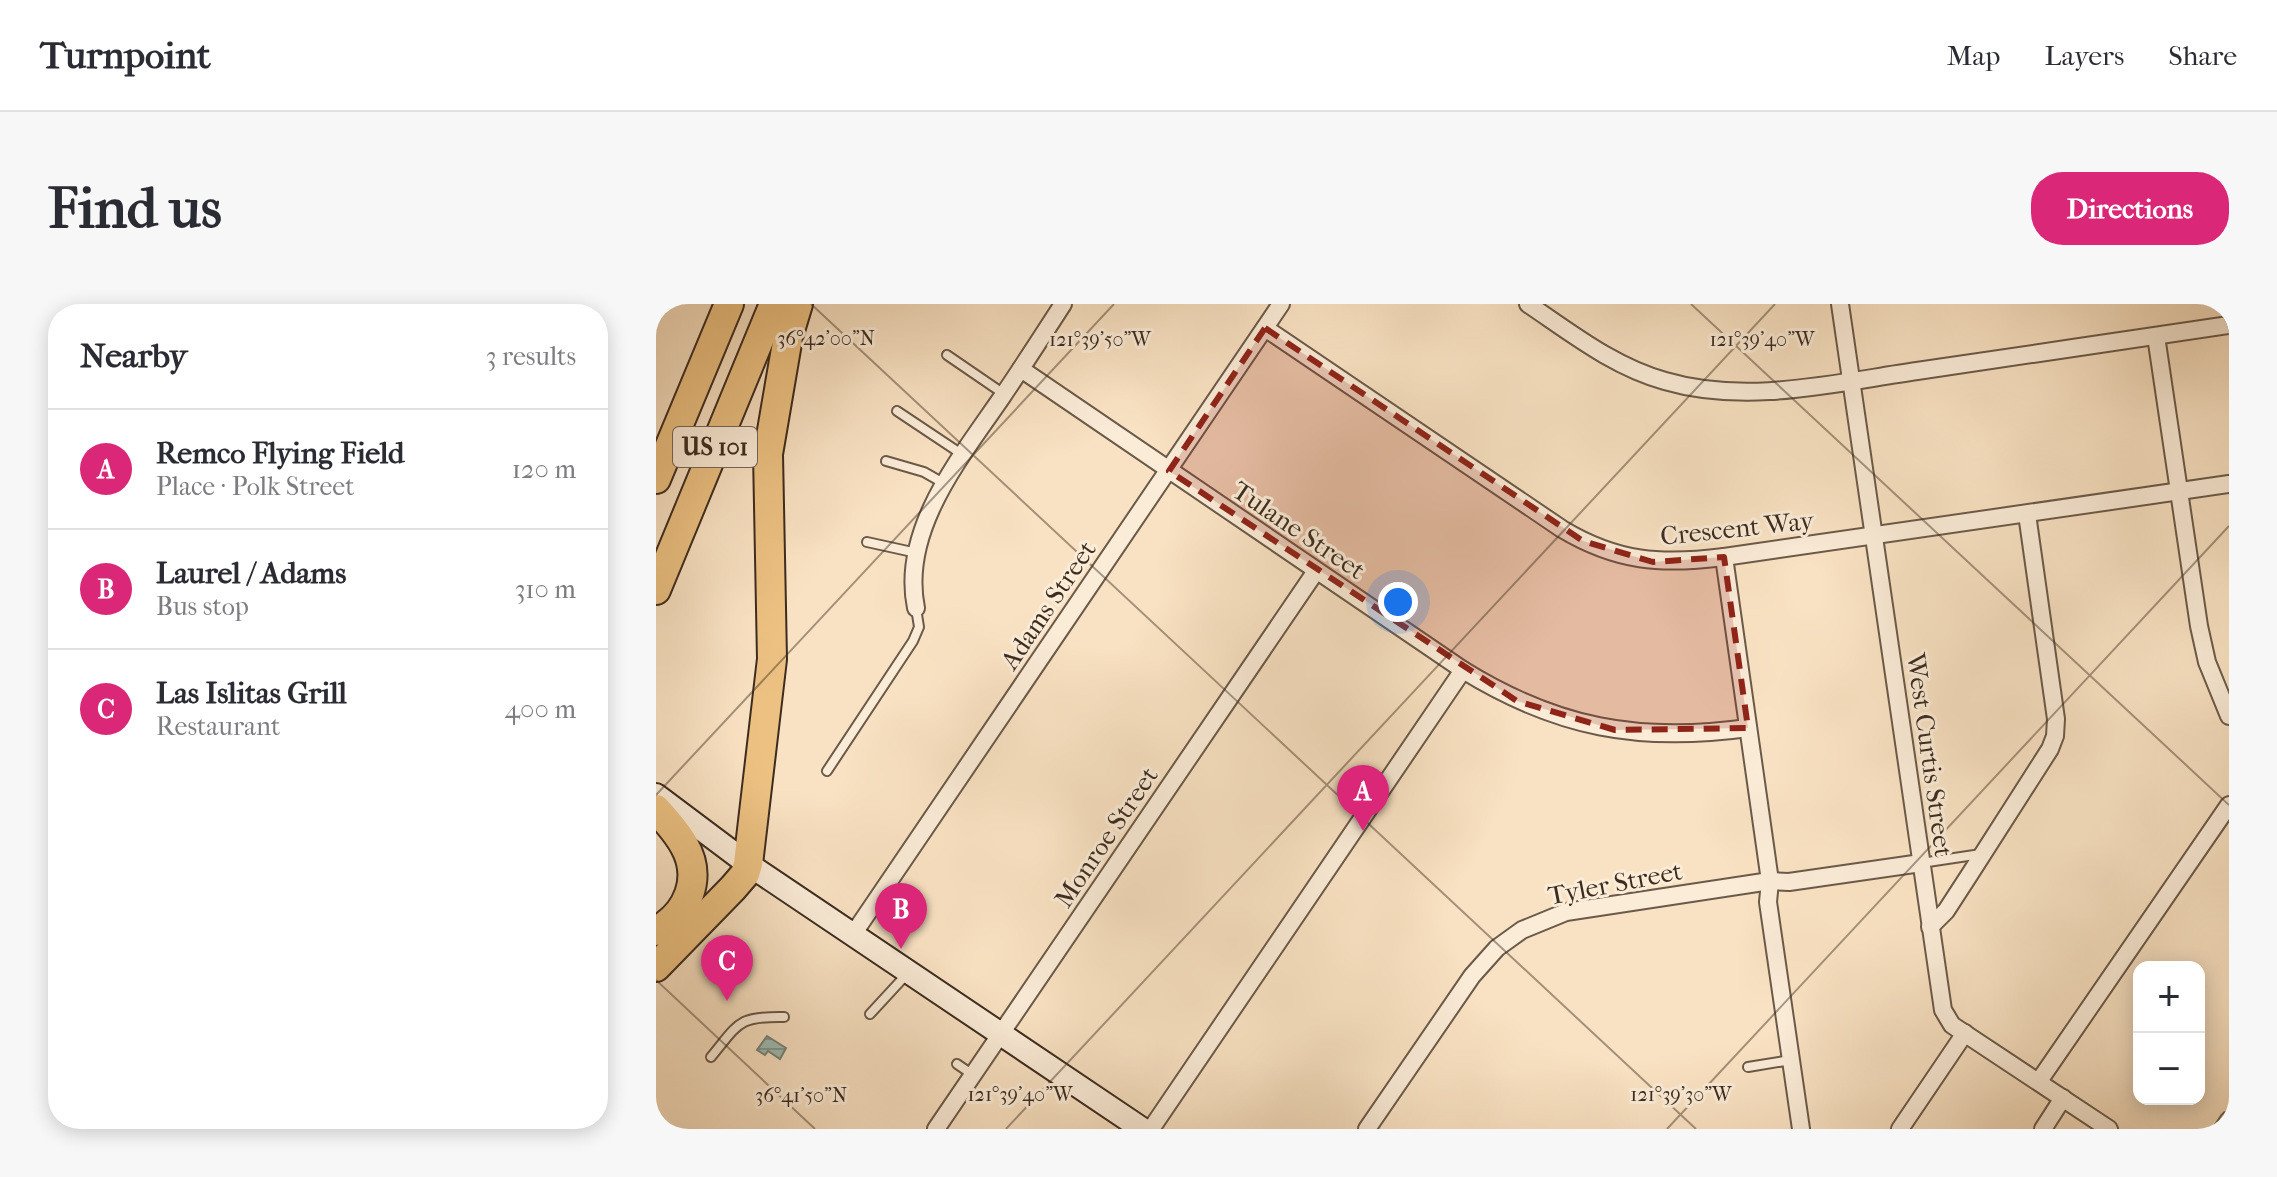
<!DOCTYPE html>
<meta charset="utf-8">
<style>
:root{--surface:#fff;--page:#f7f7f7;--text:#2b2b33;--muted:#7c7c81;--line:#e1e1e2;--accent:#db2777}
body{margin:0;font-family:"IM FELL French Canon",serif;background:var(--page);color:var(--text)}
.controls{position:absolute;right:24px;bottom:24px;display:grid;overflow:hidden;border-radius:16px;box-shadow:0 4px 20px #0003}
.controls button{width:72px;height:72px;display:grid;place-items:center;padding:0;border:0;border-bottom:2px solid var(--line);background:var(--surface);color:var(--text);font:40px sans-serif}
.you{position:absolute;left:742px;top:298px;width:28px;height:28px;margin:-20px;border:6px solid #fff;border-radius:50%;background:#1a73e8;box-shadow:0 0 0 12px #1a73e833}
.badge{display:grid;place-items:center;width:52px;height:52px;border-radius:50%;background:var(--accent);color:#fff;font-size:26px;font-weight:700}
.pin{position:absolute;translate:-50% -66px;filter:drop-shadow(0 2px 4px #0008)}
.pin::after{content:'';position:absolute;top:42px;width:28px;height:24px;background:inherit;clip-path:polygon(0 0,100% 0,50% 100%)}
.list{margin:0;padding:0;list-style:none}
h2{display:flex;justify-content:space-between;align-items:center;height:104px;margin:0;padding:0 32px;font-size:34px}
h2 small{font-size:26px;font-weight:400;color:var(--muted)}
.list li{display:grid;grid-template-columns:52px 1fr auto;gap:24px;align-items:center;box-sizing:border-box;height:120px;padding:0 32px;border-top:2px solid var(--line)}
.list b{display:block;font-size:30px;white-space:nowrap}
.list p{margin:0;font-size:26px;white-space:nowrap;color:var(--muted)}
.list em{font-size:26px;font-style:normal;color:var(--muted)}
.map{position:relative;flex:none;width:1573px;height:825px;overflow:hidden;border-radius:32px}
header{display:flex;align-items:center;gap:48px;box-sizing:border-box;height:112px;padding:0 40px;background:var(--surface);border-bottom:2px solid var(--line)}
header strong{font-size:38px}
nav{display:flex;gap:44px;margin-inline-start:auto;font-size:28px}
.intro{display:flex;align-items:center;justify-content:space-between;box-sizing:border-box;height:192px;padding:0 48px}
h1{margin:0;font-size:56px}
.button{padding:20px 36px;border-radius:32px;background:var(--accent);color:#fff;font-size:28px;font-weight:700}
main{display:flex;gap:48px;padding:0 48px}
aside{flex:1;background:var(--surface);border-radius:32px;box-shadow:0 4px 20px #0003}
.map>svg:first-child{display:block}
.water{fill:url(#water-rules);stroke:#778379;stroke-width:2}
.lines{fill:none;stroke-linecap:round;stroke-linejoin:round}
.service-casing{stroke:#6b5a49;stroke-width:12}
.minor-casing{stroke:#6b5a49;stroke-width:20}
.secondary-casing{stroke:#3c2c20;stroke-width:26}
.motorway-casing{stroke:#3c2c20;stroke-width:32}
.service{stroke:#fbecd8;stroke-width:8}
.minor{stroke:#fbecd8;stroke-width:16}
.secondary{stroke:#fbecd8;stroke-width:22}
.motorway{stroke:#ecc182;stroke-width:28}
.marked{fill:#8f2418;fill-opacity:0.2;stroke:#8f2418;stroke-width:6;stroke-dasharray:16 10;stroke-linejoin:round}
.ticks{fill:none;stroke:#3c2c20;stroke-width:2;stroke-opacity:0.45}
.labels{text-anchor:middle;stroke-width:6;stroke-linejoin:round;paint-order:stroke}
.shield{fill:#fbecd8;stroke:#756657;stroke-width:2}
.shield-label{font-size:24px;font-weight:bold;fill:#3c2c20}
.street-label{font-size:26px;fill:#3c2c20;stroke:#fbecd8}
.ticks-label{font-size:20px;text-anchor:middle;fill:#3c2c20;stroke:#fbecd8;stroke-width:6;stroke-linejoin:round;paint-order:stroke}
</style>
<header>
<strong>Turnpoint</strong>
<nav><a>Map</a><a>Layers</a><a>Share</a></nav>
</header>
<div class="intro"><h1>Find us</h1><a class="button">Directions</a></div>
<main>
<aside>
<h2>Nearby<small>3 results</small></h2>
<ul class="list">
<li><span class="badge">A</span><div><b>Remco Flying Field</b><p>Place · Polk Street</p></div><em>120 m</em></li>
<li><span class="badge">B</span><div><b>Laurel / Adams</b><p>Bus stop</p></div><em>310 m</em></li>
<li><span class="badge">C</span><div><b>Las Islitas Grill</b><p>Restaurant</p></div><em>400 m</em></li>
</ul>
</aside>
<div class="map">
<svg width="1573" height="825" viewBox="0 0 1573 825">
<defs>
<pattern id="water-rules" width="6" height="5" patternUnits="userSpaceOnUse" patternTransform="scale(2)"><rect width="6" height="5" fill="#9ebdb5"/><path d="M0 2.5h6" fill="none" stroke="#829a93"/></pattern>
</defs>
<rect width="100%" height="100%" fill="#f9e2c3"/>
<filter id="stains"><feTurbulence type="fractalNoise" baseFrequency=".0025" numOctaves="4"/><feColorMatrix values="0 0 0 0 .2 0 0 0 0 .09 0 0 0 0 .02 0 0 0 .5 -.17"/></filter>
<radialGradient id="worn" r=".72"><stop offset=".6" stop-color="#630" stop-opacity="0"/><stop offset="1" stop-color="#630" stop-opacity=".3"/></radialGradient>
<!-- water -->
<path class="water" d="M111,732L130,744L124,755L112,747L109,751L101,746Z"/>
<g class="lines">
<!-- service casing -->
<g class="service-casing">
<g id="service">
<path d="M291,51L348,90"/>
<path d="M241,107L307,151"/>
<path d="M230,157L268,168L289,180"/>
<path d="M211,238L261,249"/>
<path d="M171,467L257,337L263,323L260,304"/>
<path d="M1265,559L1325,550"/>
<path d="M214,710L250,671"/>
<path d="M55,753C83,719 82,712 128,713"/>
<path d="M301,760L317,771"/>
<path d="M1092,763L1135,756"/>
</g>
</g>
<!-- minor casing -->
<g class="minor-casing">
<g id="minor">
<path d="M872,0C915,29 958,63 1009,77C1091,101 1178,79 1261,67C1365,52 1469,36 1573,21"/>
<path d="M1184,0L1287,706L1296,721L1453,825"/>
<path d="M609,24L906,225C961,258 1005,261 1068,253L1573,180"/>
<path d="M1500,32L1543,322L1551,358L1573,412"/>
<path d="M365,65L807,366C901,424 983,439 1092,424"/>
<path d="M1068,253L1114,577L1112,598L1145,825"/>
<path d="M260,304C244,226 305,153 346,93C367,62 387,31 407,0"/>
<path d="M1274,623L1290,607L1314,570L1394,445L1399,432L1400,415L1371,210"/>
<path d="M198,629L625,0"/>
<path d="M1383,777L1573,501"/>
<path d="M280,825L660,267"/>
<path d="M495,825L807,366"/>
<path d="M711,825L816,672L841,644L866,626L910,608L1114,577L1133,578L1265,559"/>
<path d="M1244,825L1309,729"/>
<path d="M1387,825L1407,794"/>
<path d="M1567,825L1573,816"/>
</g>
</g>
<!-- secondary casing -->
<g class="secondary-casing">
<path id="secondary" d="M0,491L92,560L486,825"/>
</g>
<!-- motorway casing -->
<g class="motorway-casing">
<g id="motorway">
<path d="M0,175L73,0"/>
<path d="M0,286L118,0"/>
<path d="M0,505C10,516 21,528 28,541C47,574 32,610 0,627"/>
<path d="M0,663L77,584L89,570L92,560L116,355L112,150L132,33L142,0"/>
</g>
</g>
<!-- service -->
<use href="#service" class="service"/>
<!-- minor -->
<use href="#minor" class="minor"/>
<!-- secondary -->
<use href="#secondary" class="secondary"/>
<!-- motorway -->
<use href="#motorway" class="motorway"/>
</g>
<!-- marked area -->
<path class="marked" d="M609,24L927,237L997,258L1068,253L1092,424L959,426L861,397L513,167Z"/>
<!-- ticks -->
<path class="ticks" d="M155,0L1040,825M1035,0L1573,501M0,491L458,0M0,676L159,825M350,825L1119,0M1011,825L1573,222"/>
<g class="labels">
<!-- shield labels -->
<rect class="shield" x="17" y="123" width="84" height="40" rx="6"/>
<g class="shield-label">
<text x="59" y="151">US 101</text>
</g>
<!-- street labels -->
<g class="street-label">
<text transform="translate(1081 224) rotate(-6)" y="9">Crescent Way</text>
<text transform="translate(643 226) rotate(34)" y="9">Tulane Street</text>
<text transform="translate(392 301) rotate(-56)" y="9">Adams Street</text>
<text transform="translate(1274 451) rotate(82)" y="9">West Curtis Street</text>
<text transform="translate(450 533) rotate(-56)" y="9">Monroe Street</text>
<text transform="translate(959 579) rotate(-11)" y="9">Tyler Street</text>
</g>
</g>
<g class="ticks-label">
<text x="170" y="41">36°42'00"N</text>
<text x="444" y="42">121°39'50"W</text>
<text x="1106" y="42">121°39'40"W</text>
<text x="364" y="797">121°39'40"W</text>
<text x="1025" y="797">121°39'30"W</text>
<text x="145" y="798">36°41'50"N</text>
</g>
<rect width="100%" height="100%" filter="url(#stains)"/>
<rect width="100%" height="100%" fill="url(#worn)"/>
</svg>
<div class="controls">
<button>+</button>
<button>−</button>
</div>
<div class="you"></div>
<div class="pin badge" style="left:707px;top:527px">A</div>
<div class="pin badge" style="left:245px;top:645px">B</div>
<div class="pin badge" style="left:71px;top:697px">C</div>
</div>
</main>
